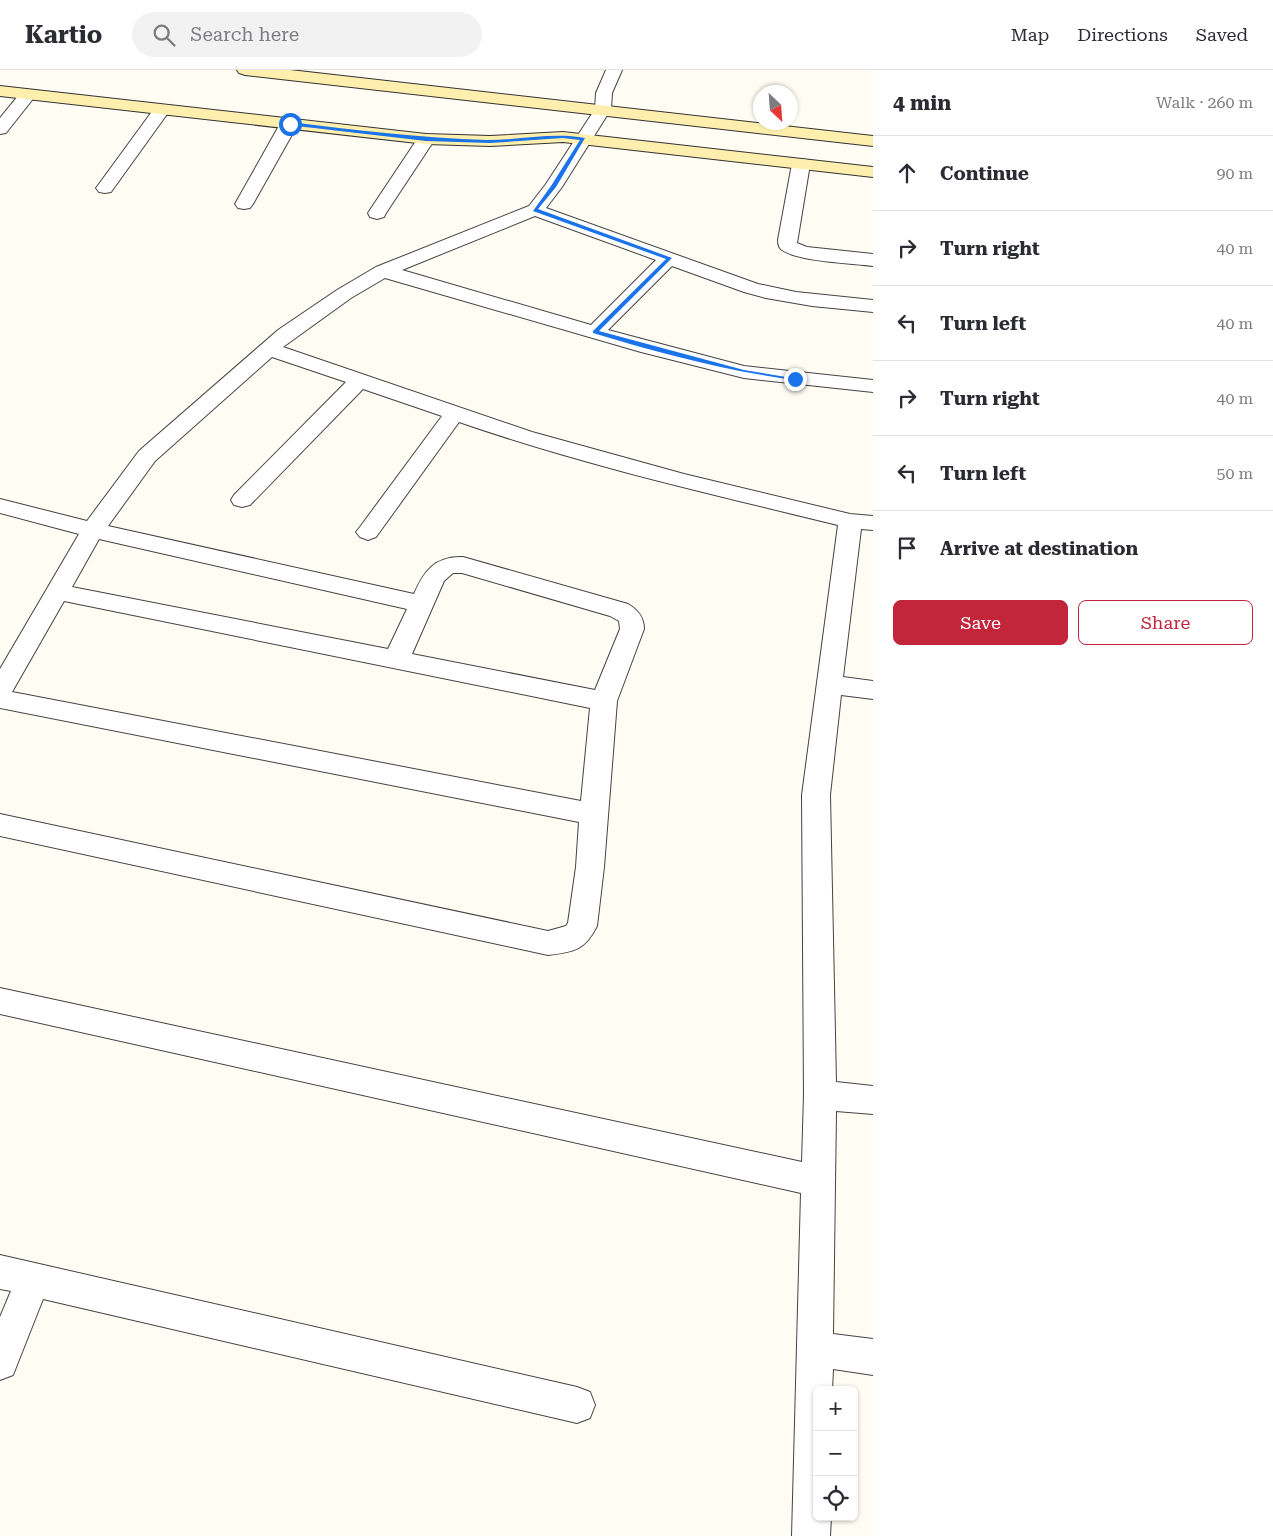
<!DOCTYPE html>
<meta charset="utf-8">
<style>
:root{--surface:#fff;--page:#f2f2f3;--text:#2b2b33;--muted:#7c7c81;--line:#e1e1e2;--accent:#c3253b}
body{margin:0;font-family:"Roboto Serif",serif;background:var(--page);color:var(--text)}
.controls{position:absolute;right:15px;bottom:15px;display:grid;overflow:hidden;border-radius:8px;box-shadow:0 1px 4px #0004}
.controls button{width:45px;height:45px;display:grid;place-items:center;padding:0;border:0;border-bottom:1px solid var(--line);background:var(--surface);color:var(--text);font:25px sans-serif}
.compass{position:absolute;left:753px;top:15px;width:45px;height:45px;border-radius:50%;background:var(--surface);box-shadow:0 1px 4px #0004;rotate:155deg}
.stop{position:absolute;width:15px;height:15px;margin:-11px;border:4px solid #1a73e8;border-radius:50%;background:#fff}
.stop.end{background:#1a73e8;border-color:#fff;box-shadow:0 1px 5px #0008}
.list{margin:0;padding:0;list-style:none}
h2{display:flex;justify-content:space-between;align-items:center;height:65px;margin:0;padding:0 20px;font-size:21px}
h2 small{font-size:16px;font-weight:400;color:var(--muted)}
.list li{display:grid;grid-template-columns:32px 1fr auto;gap:15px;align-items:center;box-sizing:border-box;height:75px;padding:0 20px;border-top:1px solid var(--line)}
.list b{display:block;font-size:19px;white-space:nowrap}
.list em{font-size:16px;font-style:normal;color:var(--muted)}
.actions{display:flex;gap:10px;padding:15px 20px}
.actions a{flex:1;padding:11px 0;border:1px solid var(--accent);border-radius:8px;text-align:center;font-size:18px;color:var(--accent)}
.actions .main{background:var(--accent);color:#fff}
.icon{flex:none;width:28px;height:28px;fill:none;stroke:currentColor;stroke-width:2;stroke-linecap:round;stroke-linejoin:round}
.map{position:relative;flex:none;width:873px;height:1466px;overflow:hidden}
header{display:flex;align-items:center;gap:30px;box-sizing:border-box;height:70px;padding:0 25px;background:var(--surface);border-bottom:1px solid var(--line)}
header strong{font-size:24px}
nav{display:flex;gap:28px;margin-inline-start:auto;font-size:18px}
.search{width:350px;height:45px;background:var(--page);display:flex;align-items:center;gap:12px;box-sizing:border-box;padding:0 18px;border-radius:28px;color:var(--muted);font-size:19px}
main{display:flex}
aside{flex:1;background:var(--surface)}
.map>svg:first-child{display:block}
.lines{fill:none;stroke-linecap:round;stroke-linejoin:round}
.street-casing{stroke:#434343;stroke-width:2}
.secondary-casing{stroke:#323232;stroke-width:2}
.street{fill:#fff;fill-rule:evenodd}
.secondary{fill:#ffefaf;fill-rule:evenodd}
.route{fill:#1a73e8}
</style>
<header>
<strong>Kartio</strong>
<div class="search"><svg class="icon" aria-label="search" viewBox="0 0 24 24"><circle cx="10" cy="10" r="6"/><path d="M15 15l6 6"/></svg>Search here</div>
<nav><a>Map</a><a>Directions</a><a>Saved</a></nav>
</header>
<main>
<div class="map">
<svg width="873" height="1466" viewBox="0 0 873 1466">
<rect width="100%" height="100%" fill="#fffcf4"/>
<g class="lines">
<!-- street casing -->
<g class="street-casing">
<g id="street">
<path d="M606,0H622L612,23L611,39L562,117L546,138L758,214L796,222L873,230V242L812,236L766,228L744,222L672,196L608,260L744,296L873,310V322L744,308L641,282L385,208L351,228L283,277L532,362L684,404L850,444L873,446V460L861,459L843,607L873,611V629L841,625L830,725L836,1012L873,1016V1044L836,1041L833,1264L873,1269V1305L833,1299L832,1320H817V1447H831L830,1466H792L801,1123L0,944V918L802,1092L804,1025L802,725L838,455C711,424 583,395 459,352L376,467L368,470L360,467L356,462L360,457L442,346L363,319L250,435L242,437L234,435L231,430L234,425L346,312L272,287L155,391L108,456L414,524C424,501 435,486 463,487L628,534C638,540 644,547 644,559L617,631L604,797L597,856C585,880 574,882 548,885L0,766V744L548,861L566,856L568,853L576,797L579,752L0,638V599L79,464L0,443V429L87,451L139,381L278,260L337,220L376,197L529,136L546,114L595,39L596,23ZM535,146L656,190L591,255L402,200ZM99,469L407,539L388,579L72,517ZM453,503H462L610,546L619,551L620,559L595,620L412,584L444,511ZM64,531L590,638L581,731L12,622Z"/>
<path d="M28,20L34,21L36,25L6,63L0,64V48L22,21Z"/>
<path d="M162,35L168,36L170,40L111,122L105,123L99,122L96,118L99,114L156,36Z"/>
<path d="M289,49L295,50L298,54L253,134L250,138L244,139L238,138L235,134L280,54L283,50Z"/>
<path d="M426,64L432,65L435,69L386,143L384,147L377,149L370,147L368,143L420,65Z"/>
<path d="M801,89L807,90L810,94L797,173L807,177L873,184V196C851,193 800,192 782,180C779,178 778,174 778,170L792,94L795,90Z"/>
<path d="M0,1185L577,1317L590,1322L595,1335L590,1348L577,1353L43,1229L13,1305L0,1310V1247L11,1221L0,1219Z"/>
</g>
</g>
<!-- secondary casing -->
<g class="secondary-casing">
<g id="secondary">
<path d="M237,0H290L873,66V76L245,5L239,3Z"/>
<path d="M0,16L426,64L490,66L563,62L873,97V107L563,72L490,76L426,74L0,26Z"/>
</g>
</g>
<!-- street -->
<use href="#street" class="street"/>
<!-- secondary -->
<use href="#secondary" class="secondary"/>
</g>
<!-- route -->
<path class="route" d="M290,52C355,60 421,68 487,70C520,70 553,62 585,68L556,117L538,139L672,188L599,261L744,300L798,309L795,310C726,301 659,283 593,263V261L666,189L533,141L551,116L580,70L563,68L490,73L426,71L288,55Z"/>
</svg>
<div class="controls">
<button>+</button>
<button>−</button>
<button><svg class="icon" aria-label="locate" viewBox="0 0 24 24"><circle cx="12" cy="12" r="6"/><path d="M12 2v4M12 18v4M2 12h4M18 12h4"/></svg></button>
</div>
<svg class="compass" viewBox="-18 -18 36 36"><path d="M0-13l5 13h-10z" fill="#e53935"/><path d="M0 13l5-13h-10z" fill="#7c7c81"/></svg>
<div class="stop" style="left:290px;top:54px"></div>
<div class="stop end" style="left:795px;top:309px"></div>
</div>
<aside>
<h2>4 min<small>Walk · 260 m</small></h2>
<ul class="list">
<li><svg class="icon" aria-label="ahead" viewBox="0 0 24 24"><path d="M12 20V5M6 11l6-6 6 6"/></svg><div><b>Continue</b></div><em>90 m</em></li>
<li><svg class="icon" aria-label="right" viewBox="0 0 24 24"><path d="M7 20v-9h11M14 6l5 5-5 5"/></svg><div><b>Turn right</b></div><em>40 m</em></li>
<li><svg class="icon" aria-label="left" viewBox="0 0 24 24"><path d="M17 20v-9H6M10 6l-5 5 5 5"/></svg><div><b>Turn left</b></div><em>40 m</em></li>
<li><svg class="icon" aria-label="right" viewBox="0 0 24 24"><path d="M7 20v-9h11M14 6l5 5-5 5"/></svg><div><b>Turn right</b></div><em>40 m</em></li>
<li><svg class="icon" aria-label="left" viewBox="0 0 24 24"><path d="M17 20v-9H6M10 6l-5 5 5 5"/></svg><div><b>Turn left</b></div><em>50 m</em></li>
<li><svg class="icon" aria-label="arrive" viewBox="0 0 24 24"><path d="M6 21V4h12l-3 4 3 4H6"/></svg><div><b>Arrive at destination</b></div></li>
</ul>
<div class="actions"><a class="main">Save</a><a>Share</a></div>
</aside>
</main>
